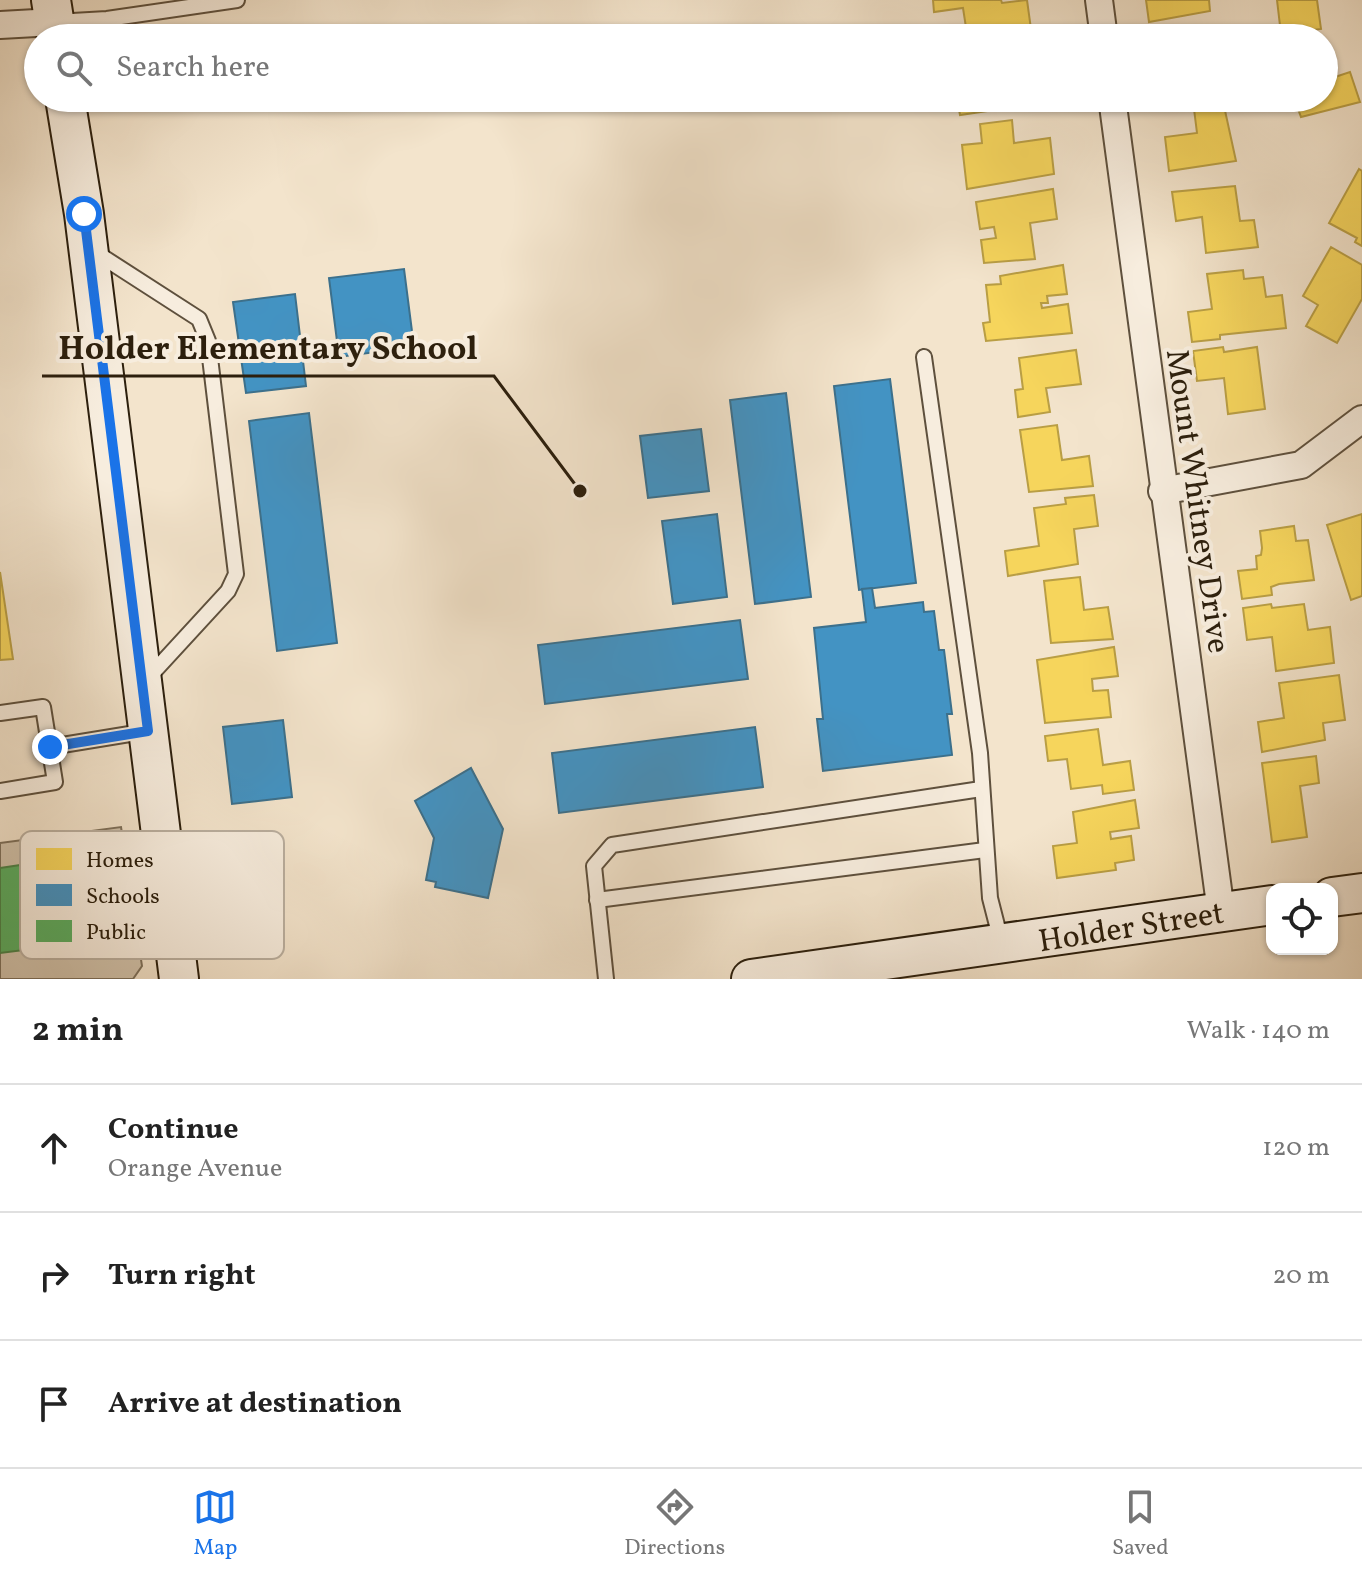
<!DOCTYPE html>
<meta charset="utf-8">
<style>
:root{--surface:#fff;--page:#f6f6f6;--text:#222;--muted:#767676;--line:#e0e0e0;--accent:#1a73e8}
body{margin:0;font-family:Vollkorn,serif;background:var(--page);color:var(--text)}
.controls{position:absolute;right:24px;bottom:24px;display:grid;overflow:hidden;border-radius:16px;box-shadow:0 2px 6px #0004}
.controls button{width:72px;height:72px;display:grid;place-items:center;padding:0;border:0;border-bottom:2px solid var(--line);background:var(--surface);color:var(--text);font:40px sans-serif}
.stop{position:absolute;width:24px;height:24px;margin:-18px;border:6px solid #1a73e8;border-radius:50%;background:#fff}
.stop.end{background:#1a73e8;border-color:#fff;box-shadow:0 2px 8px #0008}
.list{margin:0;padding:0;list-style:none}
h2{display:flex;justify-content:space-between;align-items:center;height:104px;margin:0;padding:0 32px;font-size:34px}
h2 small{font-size:26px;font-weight:400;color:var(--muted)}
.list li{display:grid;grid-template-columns:52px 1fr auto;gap:24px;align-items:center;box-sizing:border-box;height:128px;padding:0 32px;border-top:2px solid var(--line)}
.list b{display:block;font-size:30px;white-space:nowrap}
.list p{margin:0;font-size:26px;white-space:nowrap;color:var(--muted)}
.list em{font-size:26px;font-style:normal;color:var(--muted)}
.icon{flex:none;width:44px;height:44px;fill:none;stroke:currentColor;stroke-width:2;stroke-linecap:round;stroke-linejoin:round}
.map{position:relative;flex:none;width:1362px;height:979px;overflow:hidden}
.search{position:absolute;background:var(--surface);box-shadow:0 2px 6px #0004;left:24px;right:24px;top:24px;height:88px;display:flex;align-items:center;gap:20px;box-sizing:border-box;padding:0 28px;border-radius:44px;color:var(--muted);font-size:30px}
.sheet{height:488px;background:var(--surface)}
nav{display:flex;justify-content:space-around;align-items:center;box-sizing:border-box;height:112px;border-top:2px solid var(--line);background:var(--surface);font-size:22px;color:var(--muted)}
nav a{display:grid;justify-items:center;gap:4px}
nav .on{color:var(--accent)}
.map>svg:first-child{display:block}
.green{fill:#d1c3ac;stroke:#7e715c;stroke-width:2}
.homes{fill:#f6d55c;stroke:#b99e44;stroke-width:2}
.schools{fill:#4393c3;stroke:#3c708c;stroke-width:2}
.public{fill:#5aae61;stroke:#4c8348;stroke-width:2}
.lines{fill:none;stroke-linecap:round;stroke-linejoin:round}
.lane-casing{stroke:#5e503d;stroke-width:18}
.street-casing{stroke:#5e503d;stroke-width:30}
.secondary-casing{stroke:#2c1f0d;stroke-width:42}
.lane{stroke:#f7edde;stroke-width:14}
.street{stroke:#f7edde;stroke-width:26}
.secondary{stroke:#f7edde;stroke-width:38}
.route{stroke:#1a73e8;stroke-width:10}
.labels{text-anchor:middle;stroke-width:8;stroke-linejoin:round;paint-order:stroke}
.street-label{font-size:32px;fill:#2c1f0d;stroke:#f7edde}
.key{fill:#f7edde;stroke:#baaf9f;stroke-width:2}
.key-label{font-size:22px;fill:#2c1f0d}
.leader{fill:none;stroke:#2c1f0d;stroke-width:3}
.callout-dot{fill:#2c1f0d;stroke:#f7edde;stroke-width:3}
.callout-label{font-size:34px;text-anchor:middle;font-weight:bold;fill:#2c1f0d;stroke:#f7edde;stroke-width:8;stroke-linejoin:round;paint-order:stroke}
</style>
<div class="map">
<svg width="1362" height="979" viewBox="0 0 1362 979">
<rect width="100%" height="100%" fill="#f3e4cc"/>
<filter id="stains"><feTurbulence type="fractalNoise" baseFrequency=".0025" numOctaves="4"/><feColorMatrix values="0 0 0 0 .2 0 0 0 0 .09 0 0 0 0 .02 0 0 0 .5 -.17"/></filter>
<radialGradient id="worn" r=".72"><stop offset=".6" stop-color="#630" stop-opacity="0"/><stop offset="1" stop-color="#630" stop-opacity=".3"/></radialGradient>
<!-- green -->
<path class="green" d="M121,827L142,966L133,979H0V843Z"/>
<!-- homes -->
<g class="homes">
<path d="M933,0H1001L1002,3L1027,0L1031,29L967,34L963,8L934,12Z"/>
<path d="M1146,0H1209L1210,11L1149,22Z"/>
<path d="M1277,0H1317L1321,29L1281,34Z"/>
<path d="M1213,27L1215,38H1150V31Z"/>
<path d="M1350,72L1360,102L1301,117L1294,98H1324V74L1326,80Z"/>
<path d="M957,98H1013L1015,107L960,115Z"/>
<path d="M1224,106L1236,161L1169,171L1165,137L1197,133L1194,109Z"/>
<path d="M1012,120L1014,143L1050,138L1054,174L967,189L962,145L982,143L980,124Z"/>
<path d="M1359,169L1362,171V246L1355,242L1357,238L1329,223Z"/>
<path d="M1235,186L1240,221L1254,220L1258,247L1206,253L1202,217L1176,221L1172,192Z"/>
<path d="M1053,189L1057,219L1030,223L1035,259L984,263L981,240L996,238L994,227L980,229L976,202Z"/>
<path d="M1331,247L1362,265V299L1337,343L1306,326L1318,305L1303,296Z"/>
<path d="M1063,265L1067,294L1047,296L1048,303H1041L1042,308L1068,304L1072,333L986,341L983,323L990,322L986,285L1001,284L1000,276Z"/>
<path d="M1243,270L1244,279L1263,277L1266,297L1282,295L1286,328L1220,335V339L1192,342L1188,312L1212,309L1207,274Z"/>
<path d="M1223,347L1224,352L1257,347L1265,409L1228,414L1224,378L1197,381L1193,351Z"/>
<path d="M1076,350L1081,384L1046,388L1050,412L1018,417L1015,390L1023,389L1019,358Z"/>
<path d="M1057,425L1062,460L1089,456L1093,486L1029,492L1020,430Z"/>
<path d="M1094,495L1098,526L1074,529L1078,564L1008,576L1005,551L1039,546L1034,508L1066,504L1065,498Z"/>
<path d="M1362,514V596L1351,600L1327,525Z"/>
<path d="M1294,526L1296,541L1308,540L1314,580L1279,584L1271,587L1272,595L1242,599L1238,571L1257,569L1256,556L1261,555L1262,548L1260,531Z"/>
<path d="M0,572L13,659L0,660Z"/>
<path d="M1080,577L1084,610L1108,607L1113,639L1051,643L1044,581Z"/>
<path d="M1271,604L1272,608L1304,604L1308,630L1330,627L1334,663L1276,671L1272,637L1247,640L1243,608Z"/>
<path d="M1114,647L1118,676L1092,679L1093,691L1108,690L1111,717L1045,723L1037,660Z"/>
<path d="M1339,675L1345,720L1323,723L1325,740L1262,752L1258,722L1284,718L1279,683Z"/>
<path d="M1098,729L1103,765L1130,761L1134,790L1103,794L1102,785L1071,789L1067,759L1048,761L1045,736Z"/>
<path d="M1316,756L1319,783L1300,786L1307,837L1272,842L1262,763Z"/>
<path d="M1135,800L1139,828L1110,832L1111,839L1131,836L1134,860L1115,863L1116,870L1057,878L1053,846L1077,843L1073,812Z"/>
</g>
<!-- schools -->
<g class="schools">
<path d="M404,269L414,347L339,357L329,278Z"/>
<path d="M295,294L306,386L246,393L233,302Z"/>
<path d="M890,379L916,583L859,590L834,386Z"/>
<path d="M786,393L811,597L755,604L730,400Z"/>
<path d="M309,413L337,643L277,651L249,421Z"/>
<path d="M701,429L709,491L648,498L640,436Z"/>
<path d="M717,514L727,597L673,604L662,521Z"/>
<path d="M872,588L875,608L923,602L924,612L934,611L939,650H944L952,714H947L952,755L823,771L817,719H823L814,628L866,622L862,589Z"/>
<path d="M740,620L748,679L545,704L538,645Z"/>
<path d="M283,720L292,797L232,804L223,727Z"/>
<path d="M755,727L763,787L559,813L552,753Z"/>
<path d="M471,768L503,829L488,898L435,887L436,882L426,880L434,838L415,801Z"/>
</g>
<!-- public -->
<path class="public" d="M54,860L64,945L0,953V868Z"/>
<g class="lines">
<!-- lane casing -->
<g class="lane-casing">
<g id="lane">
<path d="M55,22L107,19L237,0"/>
<path d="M95,252L199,319L208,341L236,574L228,591L148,678"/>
<path d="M924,357L980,753L990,898L1001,941"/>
<path d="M0,713L43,707L55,782L0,791"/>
<path d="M50,747L148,731"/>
<path d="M597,900L985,850"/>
<path d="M606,979L594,866L612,845L981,789"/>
</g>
</g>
<!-- street casing -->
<g class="street-casing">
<g id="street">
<path d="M1099,0L1104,38"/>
<path d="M0,25L54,22"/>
<path d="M1112,98L1221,912"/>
<path d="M1162,491L1301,465L1362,419"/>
</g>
</g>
<!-- secondary casing -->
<g class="secondary-casing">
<g id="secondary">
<path d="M51,0L57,38"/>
<path d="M65,98L84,214L179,979"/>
<path d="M1332,897L1362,893"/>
<path d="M751,979L1272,905"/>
</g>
</g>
<!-- lane -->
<use href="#lane" class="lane"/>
<!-- street -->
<use href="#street" class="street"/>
<!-- secondary -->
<use href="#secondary" class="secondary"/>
</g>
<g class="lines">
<!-- route -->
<path class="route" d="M50,747L148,731L84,214"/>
</g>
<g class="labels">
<!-- street labels -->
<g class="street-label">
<text transform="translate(1199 501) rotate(82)" y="11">Mount Whitney Drive</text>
<text transform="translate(1131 926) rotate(-9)" y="11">Holder Street</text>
</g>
</g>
<!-- legend -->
<rect x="20" y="831" width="264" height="128" rx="12" class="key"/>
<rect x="36" y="848" width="36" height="22" fill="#f6d55c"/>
<rect x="36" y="884" width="36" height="22" fill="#4393c3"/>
<rect x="36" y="920" width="36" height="22" fill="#5aae61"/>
<g class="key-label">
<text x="86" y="867">Homes</text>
<text x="86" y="903">Schools</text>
<text x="86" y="939">Public</text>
</g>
<!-- callouts -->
<path class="leader" d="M580 491L494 376H42"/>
<circle class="callout-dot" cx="580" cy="491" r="8"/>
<g class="callout-label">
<text x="268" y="359">Holder Elementary School</text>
</g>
<rect width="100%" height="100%" filter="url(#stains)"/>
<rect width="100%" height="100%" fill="url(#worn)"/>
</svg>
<div class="controls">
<button><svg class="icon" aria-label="locate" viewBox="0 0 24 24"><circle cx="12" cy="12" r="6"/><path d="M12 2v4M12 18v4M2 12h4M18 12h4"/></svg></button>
</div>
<div class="stop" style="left:84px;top:214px"></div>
<div class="stop end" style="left:50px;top:747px"></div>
<div class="search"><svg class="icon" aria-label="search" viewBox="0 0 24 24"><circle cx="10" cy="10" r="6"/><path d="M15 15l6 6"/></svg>Search here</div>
</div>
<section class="sheet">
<h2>2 min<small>Walk · 140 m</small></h2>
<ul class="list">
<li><svg class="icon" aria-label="ahead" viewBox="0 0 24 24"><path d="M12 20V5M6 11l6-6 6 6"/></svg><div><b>Continue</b><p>Orange Avenue</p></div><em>120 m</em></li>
<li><svg class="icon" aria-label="right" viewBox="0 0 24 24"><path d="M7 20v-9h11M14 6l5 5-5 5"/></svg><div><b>Turn right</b></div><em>20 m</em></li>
<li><svg class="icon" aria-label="arrive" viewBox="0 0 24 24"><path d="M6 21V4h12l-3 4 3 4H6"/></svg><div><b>Arrive at destination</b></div></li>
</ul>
</section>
<nav>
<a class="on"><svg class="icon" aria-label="map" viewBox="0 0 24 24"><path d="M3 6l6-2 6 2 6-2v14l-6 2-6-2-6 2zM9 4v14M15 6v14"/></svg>Map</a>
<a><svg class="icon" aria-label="directions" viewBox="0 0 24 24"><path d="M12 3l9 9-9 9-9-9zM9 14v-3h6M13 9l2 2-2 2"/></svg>Directions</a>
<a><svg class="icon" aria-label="saved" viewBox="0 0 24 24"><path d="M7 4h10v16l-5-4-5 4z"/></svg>Saved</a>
</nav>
